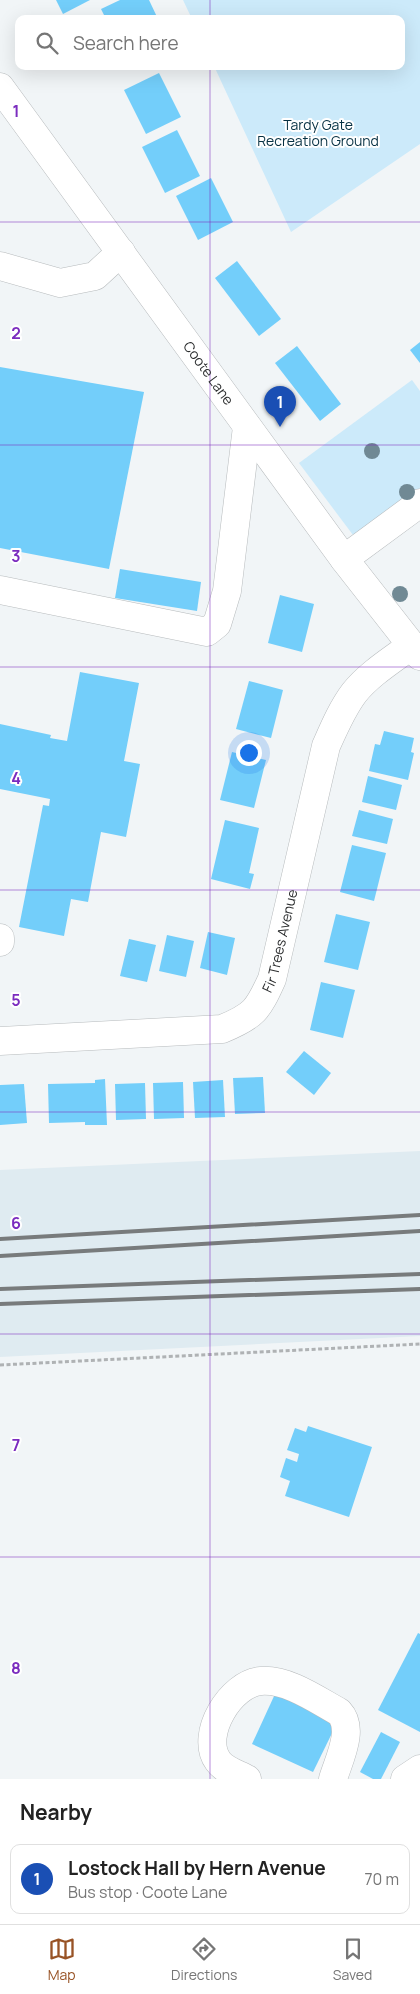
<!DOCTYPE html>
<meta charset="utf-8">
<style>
:root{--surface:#fff;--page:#f6f6f6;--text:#222;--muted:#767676;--line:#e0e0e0;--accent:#985326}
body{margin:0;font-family:Manrope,sans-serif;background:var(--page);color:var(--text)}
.you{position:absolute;left:248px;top:752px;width:18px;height:18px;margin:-12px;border:4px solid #fff;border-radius:50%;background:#1a73e8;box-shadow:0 0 0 8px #1a73e833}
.badge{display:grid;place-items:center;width:32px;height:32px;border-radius:50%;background:var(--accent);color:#fff;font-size:16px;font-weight:700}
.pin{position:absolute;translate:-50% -41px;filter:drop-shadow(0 1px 2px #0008)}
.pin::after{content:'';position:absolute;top:26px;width:18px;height:15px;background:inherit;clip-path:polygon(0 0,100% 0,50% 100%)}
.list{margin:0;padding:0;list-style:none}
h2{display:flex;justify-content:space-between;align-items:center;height:65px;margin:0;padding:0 20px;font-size:21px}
h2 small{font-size:16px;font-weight:400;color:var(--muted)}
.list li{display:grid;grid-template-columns:32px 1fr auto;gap:15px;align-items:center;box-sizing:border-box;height:70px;margin:0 10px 10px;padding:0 10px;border:1px solid var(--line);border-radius:10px}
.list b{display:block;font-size:19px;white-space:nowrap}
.list p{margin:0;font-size:16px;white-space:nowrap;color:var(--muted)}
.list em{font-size:16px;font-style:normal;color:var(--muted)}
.icon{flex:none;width:28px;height:28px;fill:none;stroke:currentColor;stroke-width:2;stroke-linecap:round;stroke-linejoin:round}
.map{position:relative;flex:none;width:420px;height:1779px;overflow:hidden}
.search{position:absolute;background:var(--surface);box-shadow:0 5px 20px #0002;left:15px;right:15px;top:15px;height:55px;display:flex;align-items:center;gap:12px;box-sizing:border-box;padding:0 18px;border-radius:10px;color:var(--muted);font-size:19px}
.sheet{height:145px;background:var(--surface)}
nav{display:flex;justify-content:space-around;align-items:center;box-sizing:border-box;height:70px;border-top:1px solid var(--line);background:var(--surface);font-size:14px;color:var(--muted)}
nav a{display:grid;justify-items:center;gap:2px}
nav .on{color:var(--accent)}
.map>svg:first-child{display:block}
.built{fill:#dfebf1}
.green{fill:#cceafa}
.building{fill:#73cefa}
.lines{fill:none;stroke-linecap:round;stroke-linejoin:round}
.minor-casing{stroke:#b7bbbd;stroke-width:29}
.path{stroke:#afb2b4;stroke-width:3;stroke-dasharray:4 2.5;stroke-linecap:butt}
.minor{stroke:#fff;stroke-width:28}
.rail{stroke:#787b7c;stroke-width:4}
.tree{fill:#708994}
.grid{fill:none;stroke:#7b2cbf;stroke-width:1;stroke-opacity:0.55}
.labels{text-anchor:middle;stroke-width:4;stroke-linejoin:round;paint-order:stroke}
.park-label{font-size:14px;fill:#063143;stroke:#fff}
.street-label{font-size:14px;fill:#2c2e2f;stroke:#fff}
.grid-label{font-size:16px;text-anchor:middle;font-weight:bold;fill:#7b2cbf;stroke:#fff;stroke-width:4;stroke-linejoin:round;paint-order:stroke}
</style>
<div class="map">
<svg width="420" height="1779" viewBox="0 0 420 1779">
<rect width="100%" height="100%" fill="#f1f5f7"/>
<!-- built -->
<path class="built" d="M420,1151V1336L0,1357V1170Z"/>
<!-- green -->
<g class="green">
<path d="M183,0H420V144L291,232L214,66H401V19H192Z"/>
<path d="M412,380L420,391V488L353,535L299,463Z"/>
</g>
<!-- building -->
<g class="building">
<path d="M56,0H90L63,14Z"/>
<path d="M120,0H149L158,19H106L101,9Z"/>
<path d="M159,73L181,117L146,134L124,90Z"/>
<path d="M177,130L200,176L165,193L142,147Z"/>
<path d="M211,178L233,222L198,240L176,196Z"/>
<path d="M237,261L281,319L259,336L215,278Z"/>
<path d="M420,342V363L410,350Z"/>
<path d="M297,346L341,404L320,421L275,363Z"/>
<path d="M0,367L144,392L109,569L0,548Z"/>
<path d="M120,569L201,582L197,611L115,598Z"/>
<path d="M280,595L314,604L302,652L268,643Z"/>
<path d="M80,672L139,683L124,761L140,764L126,837L101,832L88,902L71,899L64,936L19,927L43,805L49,806L50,799L0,789V724L51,735L50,738L67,741Z"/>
<path d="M249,681L283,690L271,738L236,729Z"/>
<path d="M384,731L414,738L411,752L414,753L408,780L369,771L375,744L380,745Z"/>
<path d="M232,752L266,760L254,808L220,800Z"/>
<path d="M368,776L402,785L396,810L362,802Z"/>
<path d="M359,810L393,819L387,844L352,836Z"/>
<path d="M225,820L259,828L249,873L254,874L250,889L211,879Z"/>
<path d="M352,845L386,853L374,901L340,892Z"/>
<path d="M336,914L370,922L358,970L324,962Z"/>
<path d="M208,932L235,938L227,975L200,968Z"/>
<path d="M167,935L194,941L186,977L159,971Z"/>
<path d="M129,939L156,945L147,982L120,976Z"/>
<path d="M321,982L355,990L343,1038L310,1030Z"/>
<path d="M304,1051L331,1073L314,1095L286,1072Z"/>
<path d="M263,1077L265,1113L235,1114L233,1078Z"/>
<path d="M105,1079L107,1125H85V1122L49,1123L48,1084L95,1083V1080Z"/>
<path d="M223,1080L225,1117L195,1118L193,1082Z"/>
<path d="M183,1082L184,1118L154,1119L153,1083Z"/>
<path d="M145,1083L146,1119L116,1120L115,1084Z"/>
<path d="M24,1084L27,1123L0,1125V1085Z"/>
<path d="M308,1426L372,1447L349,1517L285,1496L290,1481L280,1477L286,1458L297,1462L299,1454L287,1450L295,1428L306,1432Z"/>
<path d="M418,1633L420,1634V1732L378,1710Z"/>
<path d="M275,1694L337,1723L313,1772L252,1744Z"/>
<path d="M381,1732L400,1742L381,1779H373L360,1772Z"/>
</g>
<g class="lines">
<!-- minor casing -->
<g class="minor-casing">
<g id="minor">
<path id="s1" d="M0,87L344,559L420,656"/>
<path d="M0,266L60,283L95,276L121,252"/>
<path d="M344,559L420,503"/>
<path d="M0,590L207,632L217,624L227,591L247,427"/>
<path d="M0,938V942"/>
<path id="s2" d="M0,1041L222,1029C254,1016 258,1010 272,979L326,746C334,728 342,709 354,693C369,674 392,660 412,645"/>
<path d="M247,1779C238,1774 224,1770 218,1761C199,1735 231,1683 261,1681C288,1679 317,1700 339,1712C355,1729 339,1759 333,1779"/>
<path d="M405,1779L420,1769"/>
</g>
</g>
<!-- path -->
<path class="path" d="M0,1365L420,1344"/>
<!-- minor -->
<use href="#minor" class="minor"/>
<!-- rail -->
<g class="rail">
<path d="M0,1239L420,1215"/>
<path d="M0,1256L420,1231"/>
<path d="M0,1289L420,1274"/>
<path d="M0,1304L420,1289"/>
</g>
</g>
<!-- trees -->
<g class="tree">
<circle cx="372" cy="451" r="8"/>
<circle cx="407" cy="492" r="8"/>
<circle cx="400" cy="594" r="8"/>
</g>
<!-- grid -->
<path class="grid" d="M210,0V19M210,66V1779M0,222H420M0,445H420M0,667H420M0,890H420M0,1112H420M0,1334H420M0,1557H420"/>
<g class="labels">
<!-- park labels -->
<g class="park-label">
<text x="318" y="130">Tardy Gate<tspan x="318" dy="16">Recreation Ground</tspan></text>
</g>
<!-- street labels -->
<g class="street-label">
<text dy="5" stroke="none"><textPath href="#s1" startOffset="354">Coote Lane</textPath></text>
<text dy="5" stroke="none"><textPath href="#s2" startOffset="335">Fir Trees Avenue</textPath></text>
</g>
</g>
<g class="grid-label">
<text x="16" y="117">1</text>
<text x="16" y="339">2</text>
<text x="16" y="562">3</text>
<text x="16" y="784">4</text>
<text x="16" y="1006">5</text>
<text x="16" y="1229">6</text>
<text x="16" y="1451">7</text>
<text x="16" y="1674">8</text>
</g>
</svg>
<div class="you"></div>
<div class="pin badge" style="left:280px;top:427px;background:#1a4fb4">1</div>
<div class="search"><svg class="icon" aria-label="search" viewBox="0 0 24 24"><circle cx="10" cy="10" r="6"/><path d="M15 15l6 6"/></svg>Search here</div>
</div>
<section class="sheet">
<h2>Nearby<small></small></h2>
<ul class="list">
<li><span class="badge" style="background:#1a4fb4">1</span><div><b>Lostock Hall by Hern Avenue</b><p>Bus stop · Coote Lane</p></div><em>70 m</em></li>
</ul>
</section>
<nav>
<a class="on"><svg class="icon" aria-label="map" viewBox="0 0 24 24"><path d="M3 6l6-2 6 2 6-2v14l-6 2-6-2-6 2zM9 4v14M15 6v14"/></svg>Map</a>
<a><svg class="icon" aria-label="directions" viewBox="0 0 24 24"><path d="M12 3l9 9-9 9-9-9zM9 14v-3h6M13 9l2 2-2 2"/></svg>Directions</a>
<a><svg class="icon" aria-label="saved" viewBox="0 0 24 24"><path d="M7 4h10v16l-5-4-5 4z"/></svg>Saved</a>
</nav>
